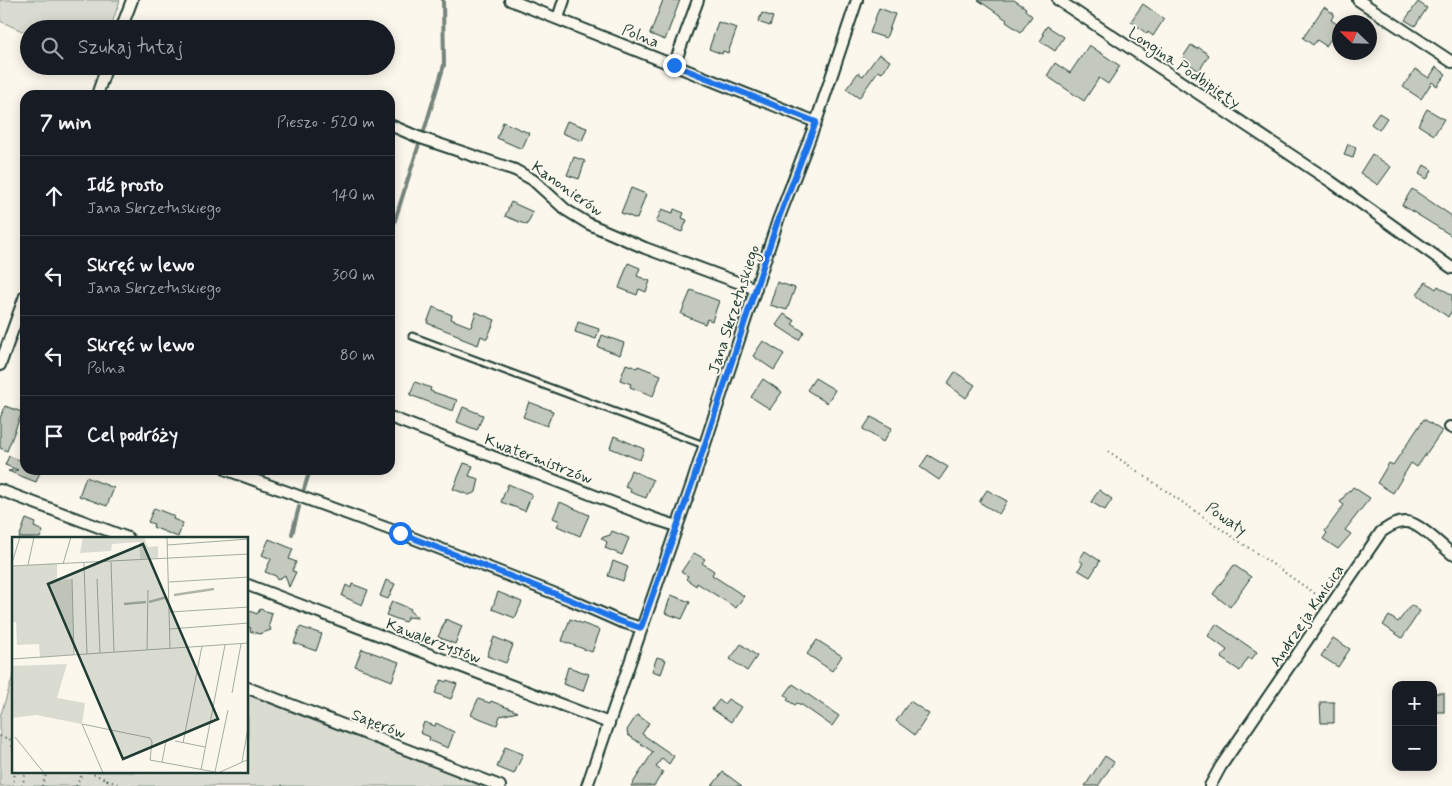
<!DOCTYPE html>
<html lang="pl">
<meta charset="utf-8">
<style>
:root{--surface:#171b24;--page:#242831;--text:#f1f3f6;--muted:#9ea1a6;--line:#363941}
body{margin:0;font-family:Mynerve,sans-serif;background:var(--page);color:var(--text)}
.controls{position:absolute;right:15px;bottom:15px;display:grid;overflow:hidden;border-radius:10px;box-shadow:0 2px 12px #0003}
.controls button{width:45px;height:45px;display:grid;place-items:center;padding:0;border:0;border-bottom:1px solid var(--line);background:var(--surface);color:var(--text);font:25px sans-serif}
.compass{position:absolute;left:1332px;top:15px;width:45px;height:45px;border-radius:50%;background:var(--surface);box-shadow:0 2px 12px #0003;rotate:293deg}
.stop{position:absolute;width:15px;height:15px;margin:-11px;border:4px solid #1a73e8;border-radius:50%;background:#fff}
.stop.end{background:#1a73e8;border-color:#fff;box-shadow:0 1px 5px #0008}
.list{margin:0;padding:0;list-style:none}
h2{display:flex;justify-content:space-between;align-items:center;height:65px;margin:0;padding:0 20px;font-size:21px}
h2 small{font-size:16px;font-weight:400;color:var(--muted)}
.list li{display:grid;grid-template-columns:32px 1fr auto;gap:15px;align-items:center;box-sizing:border-box;height:80px;padding:0 20px;border-top:1px solid var(--line)}
.list b{display:block;font-size:19px;white-space:nowrap}
.list p{margin:0;font-size:16px;white-space:nowrap;color:var(--muted)}
.list em{font-size:16px;font-style:normal;color:var(--muted)}
.icon{flex:none;width:28px;height:28px;fill:none;stroke:currentColor;stroke-width:2;stroke-linecap:round;stroke-linejoin:round}
.map{position:relative;flex:none;width:1452px;height:786px;overflow:hidden}
.search{position:absolute;background:var(--surface);box-shadow:0 2px 12px #0003;left:20px;top:20px;width:375px;height:55px;display:flex;align-items:center;gap:12px;box-sizing:border-box;padding:0 18px;border-radius:28px;color:var(--muted);font-size:19px}
.panel{position:absolute;background:var(--surface);box-shadow:0 2px 12px #0003;left:20px;top:90px;width:375px;height:385px;border-radius:15px}
.map>svg:first-child{display:block}
.green{fill:#dbdcd1;stroke:#7d8c82}
.lines{fill:none;stroke-linecap:round;stroke-linejoin:round}
.stream{stroke:#74847b;stroke-width:4}
.building{fill:#c4c9be;stroke:#1f3d34}
.lane-casing{stroke:#1f3d34;stroke-width:9}
.street-casing{stroke:#1f3d34;stroke-width:14}
.path{stroke:#1f3d34;stroke-width:2;stroke-dasharray:1 4;stroke-linecap:butt}
.lane{stroke:#fbf7ec;stroke-width:5}
.street{stroke:#fbf7ec;stroke-width:10}
.route{stroke:#1a73e8;stroke-width:6}
.labels{text-anchor:middle;stroke-width:4;stroke-linejoin:round;paint-order:stroke}
.street-label{font-size:16px;fill:#1f3d34;stroke:#fbf7ec}
.inset-river{fill:none;stroke:#adb4aa;stroke-width:2.5}
.inset-road{fill:none;stroke:#a3ada2;stroke-width:1}
.view{fill:#1f3d34;fill-opacity:0.15;stroke:#1f3d34;stroke-width:2.5}
.inset-edge{fill:none;stroke:#1f3d34;stroke-width:2.5}
</style>
<div class="map">
<svg width="1452" height="786" viewBox="0 0 1452 786">
<rect width="100%" height="100%" fill="#fbf7ec"/>
<filter id="ink" filterUnits="userSpaceOnUse"><feTurbulence type="fractalNoise" baseFrequency=".02" numOctaves="2"/><feDisplacementMap in="SourceGraphic" scale="10" xChannelSelector="R" yChannelSelector="G"/><feConvolveMatrix kernelMatrix="1 2 1 2 8 2 1 2 1" color-interpolation-filters="sRGB"/></filter>
<g filter="url(#ink)">
<!-- green -->
<g class="green">
<path d="M0,0H120L110,29H29V34L0,21Z"/>
<path d="M14,673V772H248V688L501,786H0V714H1Z"/>
</g>
<g class="lines">
<!-- stream -->
<g class="stream">
<path d="M424,131L444,65L443,0"/>
<path d="M390,236L419,144"/>
<path d="M304,489L310,470"/>
<path d="M292,534L299,507"/>
</g>
</g>
<!-- building -->
<g class="building">
<path d="M663,0H680L665,40L650,34Z"/>
<path d="M978,0H1014L1026,8L1025,10L1032,16L1021,32L1006,22L1007,20Z"/>
<path d="M1418,2L1427,8L1415,26L1405,20Z"/>
<path d="M1143,4L1164,19L1153,36L1148,32L1147,34L1131,21Z"/>
<path d="M1324,7L1334,14L1331,20L1340,26L1326,46L1317,40L1313,45L1303,38Z"/>
<path d="M879,8L895,14L886,38L870,33Z"/>
<path d="M762,13L773,17L770,26L758,22Z"/>
<path d="M718,22L737,28L728,53L723,51L722,54L709,49Z"/>
<path d="M1047,26L1064,37L1055,51L1040,41L1044,35L1042,34Z"/>
<path d="M1089,45L1120,66L1108,84L1099,78L1084,101L1047,76L1055,63L1070,73Z"/>
<path d="M1191,45L1197,49L1198,47L1209,55L1199,71L1188,63L1189,61L1183,57Z"/>
<path d="M879,54L890,61L882,73L878,71L859,98L846,89L858,73L863,76Z"/>
<path d="M1436,67L1446,74L1437,86L1432,82L1421,99L1403,87L1415,69L1429,78Z"/>
<path d="M1427,109L1444,119L1434,135L1418,125Z"/>
<path d="M1379,113L1387,118L1379,130L1371,124Z"/>
<path d="M567,121L587,128L582,141L562,133Z"/>
<path d="M503,122L529,133L522,149L497,138Z"/>
<path d="M1348,144L1356,147L1353,158L1344,155Z"/>
<path d="M1372,154L1391,167L1378,185L1360,173Z"/>
<path d="M574,157L585,161L579,179L567,175Z"/>
<path d="M1424,165L1432,170L1427,179L1419,174Z"/>
<path d="M631,188L646,194L637,219L621,213Z"/>
<path d="M1412,189L1452,216V236L1402,205Z"/>
<path d="M511,202L533,212L527,225L505,216Z"/>
<path d="M662,209L673,213L674,209L684,213L682,218L687,220L682,232L656,222Z"/>
<path d="M628,263L640,268L637,276L650,281L646,292L639,289L637,295L619,288Z"/>
<path d="M777,282L795,288L787,310L770,305Z"/>
<path d="M1426,282L1436,289L1438,286L1452,295V310L1448,317L1417,294Z"/>
<path d="M691,290L719,301L712,321L707,319L705,324L681,314Z"/>
<path d="M433,307L452,315L451,319L471,327L476,312L495,320L487,339L481,336L478,345L460,338V336L427,323Z"/>
<path d="M784,314L795,321L792,324L804,332L799,340L776,325Z"/>
<path d="M578,322L599,329L596,339L575,332Z"/>
<path d="M602,335L624,343L620,355L598,347Z"/>
<path d="M763,341L784,354L774,370L753,356Z"/>
<path d="M626,364L637,368L638,366L661,375L653,396L630,387L631,384L620,380Z"/>
<path d="M955,372L975,385L966,398L947,384Z"/>
<path d="M815,378L835,390L827,403L807,390Z"/>
<path d="M763,379L782,392L770,409L751,397Z"/>
<path d="M415,382L431,388L430,391L457,400L453,411L410,395Z"/>
<path d="M529,402L553,411L547,426L523,417Z"/>
<path d="M5,406L22,412L7,451L0,448V418Z"/>
<path d="M463,407L483,415L477,430L457,422Z"/>
<path d="M871,417L892,428L883,442L863,429Z"/>
<path d="M1424,419L1442,431L1417,467L1411,463L1393,493L1377,483L1389,463L1393,465Z"/>
<path d="M614,436L644,449L640,460L610,448Z"/>
<path d="M928,455L948,467L939,480L920,467Z"/>
<path d="M9,456L25,462V470H41L36,482L8,471L18,470L5,465Z"/>
<path d="M464,463L473,466L469,476L479,479L476,492L469,495L453,489Z"/>
<path d="M631,470L653,480L646,498L630,492L631,489L625,487Z"/>
<path d="M86,477L114,488L107,506L79,496Z"/>
<path d="M508,484L532,494L525,511L501,502Z"/>
<path d="M1353,487L1370,498L1345,530L1351,534L1338,549L1323,539L1327,533L1325,531L1344,505L1340,502L1349,490L1350,491Z"/>
<path d="M987,490L1007,501L999,514L979,502Z"/>
<path d="M1099,490L1112,499L1105,510L1091,502Z"/>
<path d="M560,502L589,515L580,536L557,526L560,521L553,518Z"/>
<path d="M154,508L174,516L173,519L183,523L178,537L153,527L154,524L148,522Z"/>
<path d="M26,519L36,523L34,527L43,531L40,538H19Z"/>
<path d="M612,531L629,538L622,555L605,548L607,542L601,538L610,535Z"/>
<path d="M269,539L293,549L289,559L296,562L292,571L296,572L289,587L285,575L277,580L276,576L265,572L271,559L262,555Z"/>
<path d="M1085,551L1100,561L1090,577L1078,570L1083,563L1079,560Z"/>
<path d="M694,553L705,559L702,563L714,571L712,575L744,596L736,608L697,583L696,586L686,579L688,576L681,572Z"/>
<path d="M613,561L628,567L623,581L608,576Z"/>
<path d="M1234,565L1251,577L1230,607L1213,594Z"/>
<path d="M386,580L395,584L388,599L380,596Z"/>
<path d="M352,584L368,590L362,605L342,596L346,585L351,588Z"/>
<path d="M498,592L522,602L515,618L492,609Z"/>
<path d="M671,595L690,602L682,619L665,613Z"/>
<path d="M392,601L411,609L410,611L418,618L408,617L405,622L386,615Z"/>
<path d="M1411,605L1420,611L1402,638L1383,625L1389,616L1398,622Z"/>
<path d="M260,609L272,613L269,625L271,630L259,634L250,631L251,628L248,627V610L257,614Z"/>
<path d="M446,619L462,626L455,644L438,637Z"/>
<path d="M570,619L600,630L592,652L562,641Z"/>
<path d="M1216,624L1257,652L1251,660L1248,658L1240,671L1221,658L1227,650L1208,636Z"/>
<path d="M300,627L322,634L316,651L294,643Z"/>
<path d="M494,637L513,645L506,663L487,656Z"/>
<path d="M1333,638L1350,649L1338,667L1321,656Z"/>
<path d="M817,640L842,656L832,671L807,654Z"/>
<path d="M741,644L757,656L747,671L730,659Z"/>
<path d="M362,649L399,662L392,681L355,666Z"/>
<path d="M657,657L666,660L661,674L652,671Z"/>
<path d="M568,667L589,674L583,691L563,684Z"/>
<path d="M441,680L446,682L447,680L457,684L451,699L435,693Z"/>
<path d="M793,684L839,716L832,726L802,705L797,703L795,705L787,700L789,698L785,695Z"/>
<rect x="1433" y="693" width="11" height="19"/>
<path d="M478,699L490,703L491,701L518,712L500,716L497,725L471,715Z"/>
<path d="M728,699L741,707L731,722L712,709L719,700L724,704Z"/>
<path d="M910,701L929,714L915,735L896,721Z"/>
<path d="M1320,702H1334V723H1321Z"/>
<path d="M637,715L649,723L642,734L674,756L669,764L662,758L656,767L663,772L654,786H631L653,752L628,735L627,730Z"/>
<path d="M424,722L435,726L436,723L454,732L448,748L429,740L430,737L420,733Z"/>
<path d="M505,747L523,754L514,774L497,767Z"/>
<path d="M1105,756L1114,762L1098,786H1085Z"/>
<path d="M723,772L742,786H712Z"/>
</g>
<g class="lines">
<!-- lane casing -->
<g class="lane-casing">
<path id="lane" d="M412,336L704,445"/>
</g>
<!-- street casing -->
<g class="street-casing">
<g id="street">
<path d="M510,0L816,122"/>
<path d="M1058,0L1330,181L1452,268"/>
<path d="M1358,0L1452,62"/>
<path d="M558,18L564,0"/>
<path d="M121,29L132,0"/>
<path d="M674,65L698,0"/>
<path d="M97,95L107,66"/>
<path d="M390,125L418,137L515,170L533,180L566,210L589,224L645,248L756,289"/>
<path d="M0,365L25,296"/>
<path d="M390,417L655,519L677,526"/>
<path d="M1450,427L1452,428"/>
<path d="M227,470L400,533L571,600L619,621L641,628"/>
<path d="M0,490L128,538"/>
<path d="M248,585L609,723"/>
<path d="M248,688L500,786"/>
<path d="M587,786L693,481L778,220L816,122L857,0"/>
<path d="M1210,786L1221,766L1381,532C1389,527 1397,521 1407,522C1419,523 1442,546 1452,554"/>
</g>
</g>
<!-- path -->
<g class="path">
<path d="M1108,451L1323,599"/>
<path d="M0,736L14,741"/>
<path d="M13,741L12,747L14,752"/>
<path d="M89,772L121,786"/>
<path d="M107,779L109,786"/>
<path d="M13,786L15,772"/>
<path d="M22,786L26,772"/>
<path d="M42,786L47,772"/>
<path d="M76,786L83,772"/>
<path d="M282,786L283,784"/>
</g>
<!-- lane -->
<use href="#lane" class="lane"/>
<!-- street -->
<use href="#street" class="street"/>
</g>
</g>
<g class="lines" filter="url(#ink)">
<!-- route -->
<path class="route" d="M400,533L571,600L619,621L641,628L693,481L778,220L816,122L674,65"/>
</g>
<g class="labels">
<!-- street labels -->
<g class="street-label">
<text transform="translate(641 35) rotate(22)" y="6">Polna</text>
<text transform="translate(1185 67) rotate(34)" y="6">Longina Podbipięty</text>
<text transform="translate(568 188) rotate(35)" y="6">Kanonierów</text>
<text transform="translate(733 309) rotate(-72)" y="6">Jana Skrzetuskiego</text>
<text transform="translate(539 458) rotate(21)" y="6">Kwatermistrzów</text>
<text transform="translate(1227 518) rotate(35)" y="6">Powały</text>
<text transform="translate(1306 615) rotate(-56)" y="6">Andrzeja Kmicica</text>
<text transform="translate(434 640) rotate(21)" y="6">Kawalerzystów</text>
<text transform="translate(379 723) rotate(21)" y="6">Saperów</text>
</g>
</g>
<!-- overview -->
<g transform="translate(12 537)">
<rect width="236" height="236" fill="#fbf7ec"/>
<path d="M71,0H132L136,10L146,9V21L128,22V5L100,7L99,14L68,16ZM45,26V43L60,42L62,118L28,121L27,107L5,108L4,85H0V29ZM55,127L45,161L73,166L70,187L24,178L0,181V129Z" fill="#dbdcd1"/>
<path class="inset-river" d="M162,58L202,52M137,65L155,60M112,67L134,65"/>
<path class="inset-road" d="M155,0L158,111M155,8L237,2M99,25L102,115M0,26L8,0M72,26L75,117M51,27L59,0M16,28L22,0M0,29L237,17M60,42L62,118M85,42L88,116M157,45L237,40M158,75L237,70M158,92L237,86M135,113L136,53M0,122L237,106M220,156L229,107M70,187L138,201L140,205L138,223L203,235L216,173M70,187L91,236M3,200L32,236M163,204L193,210M171,206L190,109M150,225L154,204M230,225L237,185M189,233L213,108M206,236L237,222"/>
<path class="view" d="M131,7L206,182L111,222L36,47Z"/>
<rect width="236" height="236" class="inset-edge"/>
</g>
</svg>
<div class="controls">
<button>+</button>
<button>−</button>
</div>
<svg class="compass" viewBox="-18 -18 36 36"><path d="M0-13l5 13h-10z" fill="#e53935"/><path d="M0 13l5-13h-10z" fill="#9ea1a6"/></svg>
<div class="stop" style="left:400px;top:533px"></div>
<div class="stop end" style="left:674px;top:65px"></div>
<div class="search"><svg class="icon" aria-label="search" viewBox="0 0 24 24"><circle cx="10" cy="10" r="6"/><path d="M15 15l6 6"/></svg>Szukaj tutaj</div>
<section class="panel">
<h2>7 min<small>Pieszo · 520 m</small></h2>
<ul class="list">
<li><svg class="icon" aria-label="ahead" viewBox="0 0 24 24"><path d="M12 20V5M6 11l6-6 6 6"/></svg><div><b>Idź prosto</b><p>Jana Skrzetuskiego</p></div><em>140 m</em></li>
<li><svg class="icon" aria-label="left" viewBox="0 0 24 24"><path d="M17 20v-9H6M10 6l-5 5 5 5"/></svg><div><b>Skręć w lewo</b><p>Jana Skrzetuskiego</p></div><em>300 m</em></li>
<li><svg class="icon" aria-label="left" viewBox="0 0 24 24"><path d="M17 20v-9H6M10 6l-5 5 5 5"/></svg><div><b>Skręć w lewo</b><p>Polna</p></div><em>80 m</em></li>
<li><svg class="icon" aria-label="arrive" viewBox="0 0 24 24"><path d="M6 21V4h12l-3 4 3 4H6"/></svg><div><b>Cel podróży</b></div></li>
</ul>
</section>
</div>
